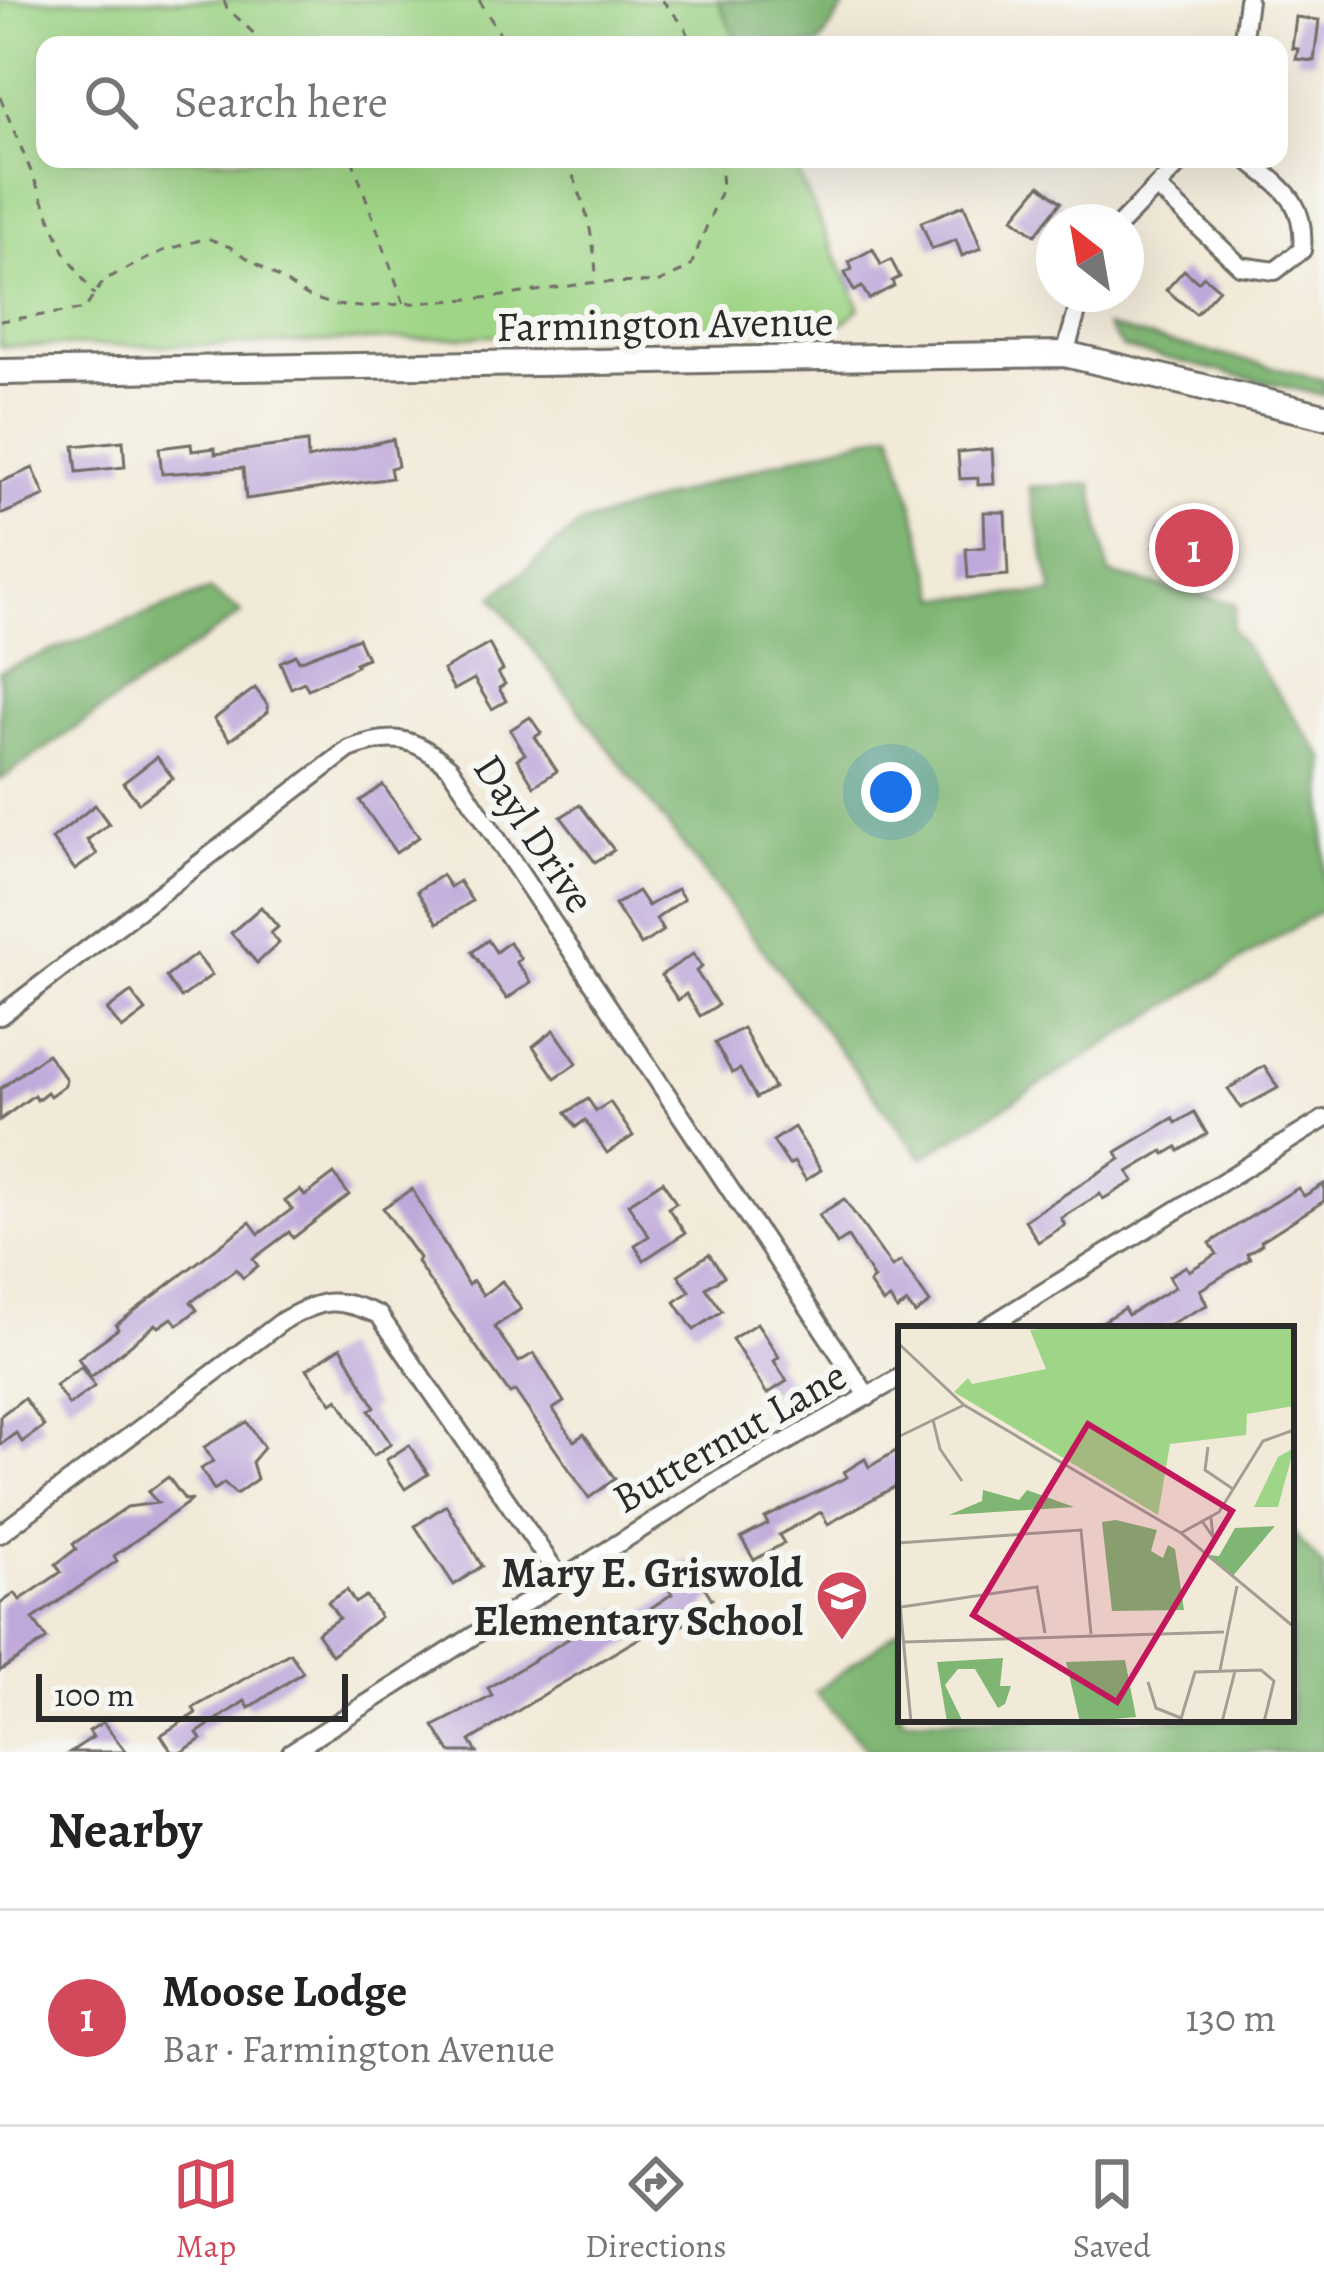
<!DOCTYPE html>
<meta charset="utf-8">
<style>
:root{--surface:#fff;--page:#f2f2f2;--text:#222;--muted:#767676;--line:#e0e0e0;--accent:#d1495b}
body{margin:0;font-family:Alegreya,serif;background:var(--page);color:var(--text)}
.compass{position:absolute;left:1036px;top:204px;width:108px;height:108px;border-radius:50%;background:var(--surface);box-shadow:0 12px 48px #0002;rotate:329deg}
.scale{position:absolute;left:36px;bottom:30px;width:312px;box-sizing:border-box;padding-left:12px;border:6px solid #2b2b2b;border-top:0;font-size:33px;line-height:42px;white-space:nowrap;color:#2b2b2b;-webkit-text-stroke:9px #f6f6f2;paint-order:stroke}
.you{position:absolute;left:891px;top:792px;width:42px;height:42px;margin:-30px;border:9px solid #fff;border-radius:50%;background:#1a73e8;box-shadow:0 0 0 18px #1a73e833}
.badge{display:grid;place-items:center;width:78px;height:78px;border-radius:50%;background:var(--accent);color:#fff;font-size:39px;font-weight:700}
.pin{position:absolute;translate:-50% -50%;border:6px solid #fff;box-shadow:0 3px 12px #0006}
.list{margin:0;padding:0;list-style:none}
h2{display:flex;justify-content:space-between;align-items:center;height:156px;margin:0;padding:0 48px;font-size:51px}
h2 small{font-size:39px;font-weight:400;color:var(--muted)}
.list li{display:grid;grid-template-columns:78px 1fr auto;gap:36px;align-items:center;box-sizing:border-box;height:216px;padding:0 48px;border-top:3px solid var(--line)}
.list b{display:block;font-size:45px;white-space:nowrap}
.list p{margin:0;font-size:39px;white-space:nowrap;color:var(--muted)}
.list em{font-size:39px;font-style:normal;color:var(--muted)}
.icon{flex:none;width:66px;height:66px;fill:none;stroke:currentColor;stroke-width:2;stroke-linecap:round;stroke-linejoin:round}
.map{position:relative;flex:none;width:1324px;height:1752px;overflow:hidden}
.search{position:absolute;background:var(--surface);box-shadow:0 12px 48px #0002;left:36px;right:36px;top:36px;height:132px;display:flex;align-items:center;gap:30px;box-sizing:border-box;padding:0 42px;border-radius:24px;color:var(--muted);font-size:45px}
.sheet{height:372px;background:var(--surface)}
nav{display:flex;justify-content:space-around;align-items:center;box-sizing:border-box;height:168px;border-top:3px solid var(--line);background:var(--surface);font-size:33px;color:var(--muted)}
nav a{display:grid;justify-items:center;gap:6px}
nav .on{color:var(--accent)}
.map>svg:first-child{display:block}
.green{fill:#9fd586;stroke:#658058;stroke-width:3}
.forest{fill:#7fb673;stroke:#55704f;stroke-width:3}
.building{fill:#bfa8da}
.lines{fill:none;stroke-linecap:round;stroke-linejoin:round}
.street-casing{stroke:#716e68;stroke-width:22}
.secondary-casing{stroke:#716e68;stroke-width:30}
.path{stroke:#716e68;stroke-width:3;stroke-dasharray:9 9;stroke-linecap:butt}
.street{stroke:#fff;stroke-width:16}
.secondary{stroke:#fff;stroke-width:24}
.labels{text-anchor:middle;stroke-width:12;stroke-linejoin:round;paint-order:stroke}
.street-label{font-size:42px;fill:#2b2b2b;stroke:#f6f6f2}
.poi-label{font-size:42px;font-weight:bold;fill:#2b2b2b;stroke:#f6f6f2;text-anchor:end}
.inset-road{fill:none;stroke:#a29e93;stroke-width:3}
.view{fill:#c2185b;fill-opacity:0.15;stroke:#c2185b;stroke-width:6}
.inset-edge{fill:none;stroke:#2b2b2b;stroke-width:6}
</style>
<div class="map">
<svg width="1324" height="1752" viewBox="0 0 1324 1752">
<rect width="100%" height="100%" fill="#f6f6f2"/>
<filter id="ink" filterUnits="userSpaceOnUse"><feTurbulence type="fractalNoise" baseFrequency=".00833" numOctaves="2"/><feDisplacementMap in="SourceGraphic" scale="24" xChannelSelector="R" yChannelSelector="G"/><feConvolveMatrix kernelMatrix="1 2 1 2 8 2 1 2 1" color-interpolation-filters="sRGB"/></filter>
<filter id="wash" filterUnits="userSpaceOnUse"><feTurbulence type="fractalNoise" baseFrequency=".004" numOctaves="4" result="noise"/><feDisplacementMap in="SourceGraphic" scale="48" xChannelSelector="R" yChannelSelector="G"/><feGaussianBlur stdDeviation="2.7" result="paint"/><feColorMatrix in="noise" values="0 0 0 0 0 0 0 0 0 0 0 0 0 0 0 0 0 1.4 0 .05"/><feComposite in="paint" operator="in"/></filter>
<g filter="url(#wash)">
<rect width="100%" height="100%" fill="#f2ead8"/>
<!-- green -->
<path class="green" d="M0,0H718L739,45H45V159H791L860,308L842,324L225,345L0,346Z"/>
<!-- forest -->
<g class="forest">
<path d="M718,0H849L819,45H739Z"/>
<path d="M1107,327L1324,380V396L1123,348Z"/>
<path d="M892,431L939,598L1053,593L1029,487L1092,484L1109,574L1236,604L1232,629L1324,758V909L922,1158L493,597L579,525L773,463Z"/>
<path d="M210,590L242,613L0,780V671Z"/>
<path d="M1291,1530L1324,1568V1752H869L815,1692L901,1628V1719H1291Z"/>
</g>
<g id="blocks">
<!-- building -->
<g class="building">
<path d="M1296,17L1319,20L1314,61L1296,59L1298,49L1292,48Z"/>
<path d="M1040,185L1061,202L1035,235L1013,218Z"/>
<path d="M964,205L981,248L962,256L956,240L932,249L921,222Z"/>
<path d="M873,249L881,265L891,260L900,277L892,281L894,286L869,299L862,287L854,291L845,273L852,269L849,262Z"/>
<path d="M1184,270L1198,282L1204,276L1219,289L1196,314L1166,290Z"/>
<path d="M393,439L398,466L390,468L392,478L246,499L243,468L162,474L159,448L191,444L192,451L215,448V454L307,442L308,459Z"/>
<path d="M123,441L125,467L77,472L74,446Z"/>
<path d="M992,449L994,484L978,485V478L960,479L958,452Z"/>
<path d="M33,468L45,496L0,515V482Z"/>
<path d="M984,512H1005L1008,575L968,578L966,549L985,547Z"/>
<path d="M1160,523L1207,533L1196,578L1180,574L1185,555L1154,547Z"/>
<path d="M358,638L367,658L355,663L357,666L308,689L304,682L291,688L280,662L296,655L299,661Z"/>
<path d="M489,644L503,670L498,673L505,684L499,688L506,701L492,709L474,679L454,690L443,670Z"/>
<path d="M255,688L268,705V712L230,740L214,719Z"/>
<path d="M530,717L541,733L535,737L557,771L534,786L517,759L525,754L510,730Z"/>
<path d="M157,757L173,778L139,803L123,783Z"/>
<path d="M383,785L419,837L396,853L360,801Z"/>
<path d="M95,805L109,824L87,840L97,854L75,870L52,839Z"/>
<path d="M580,805L614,850L595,862L561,817Z"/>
<path d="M442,875L450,887L459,881L472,901L438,923L417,891Z"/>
<path d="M677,889L684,899L656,919L663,931L641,945L615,905L638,891L648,906Z"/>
<path d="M261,907L278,927L271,933L279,943L257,963L231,933Z"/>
<path d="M488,940L496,952L509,942L521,959L516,962L531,982L507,999L472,952Z"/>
<path d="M196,954L212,975L181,998L166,977Z"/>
<path d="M693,954L702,967L696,971L718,1005L700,1016L686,994L678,1000L661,975Z"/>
<path d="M131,992L146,1011L122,1029L107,1010Z"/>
<path d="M743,1028L774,1088L756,1098L740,1069L732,1073L715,1043Z"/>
<path d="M554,1030L577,1063L555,1078L533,1046Z"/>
<path d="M47,1054L66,1079L65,1085L50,1096L47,1092L37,1100L34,1095L0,1120V1089Z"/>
<path d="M1264,1066L1278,1088L1241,1108L1228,1089Z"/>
<path d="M588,1099L596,1111L610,1102L633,1136L607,1153L585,1120L576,1127L566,1113Z"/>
<path d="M1194,1112L1207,1134L1179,1151L1177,1147L1165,1154L1163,1151L1128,1172L1134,1181L1103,1199L1100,1194L1061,1218L1065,1225L1038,1242L1025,1220L1120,1159L1116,1152L1173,1118L1176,1123Z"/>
<path d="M794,1127L821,1170L806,1180L794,1162L789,1165L773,1141Z"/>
<path d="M334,1174L349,1195L293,1238L289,1232L253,1259L258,1266L243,1278L236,1269L191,1302L197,1310L178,1325L172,1318L159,1327L156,1324L91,1377L78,1358L118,1329L116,1325L250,1222L259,1234L292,1209L285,1201L300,1190L305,1196Z"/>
<path d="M663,1181L676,1203L668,1208L685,1233L644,1260L635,1245L649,1236L628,1204Z"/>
<path d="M1324,1184V1201L1261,1241L1262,1244L1247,1254L1250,1259L1200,1290L1207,1305L1160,1329H1091L1124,1308L1128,1315L1175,1287L1169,1276L1186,1266L1189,1271L1217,1254L1210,1243L1247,1219L1298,1188L1304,1196Z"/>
<path d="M412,1189L468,1285L473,1281L483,1295L502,1281L521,1309L494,1327L519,1362L534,1353L564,1402L553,1409L574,1441L584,1434L615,1479L589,1498L515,1391L510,1394L430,1282L417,1262L419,1258L383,1208Z"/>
<path d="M844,1199L892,1267L901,1261L930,1303L915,1314L907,1303L897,1310L890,1299L883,1303L869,1283L874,1279L848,1237L837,1244L819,1215Z"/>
<path d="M709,1254L724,1276L706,1288L722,1311L694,1330L675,1302L690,1291L678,1275Z"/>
<path d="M757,1323L779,1357L774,1361L787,1381L767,1394L732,1339Z"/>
<path d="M341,1347L375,1407L369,1410L391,1444L373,1456L338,1399L332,1403L307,1369Z"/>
<path d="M81,1367L95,1386L69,1405L55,1385Z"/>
<path d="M24,1398L44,1426L22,1442L16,1433L0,1445V1416Z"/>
<path d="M247,1422L264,1448L252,1462L257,1479L236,1494L224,1483L214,1490L201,1469L213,1461L204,1447Z"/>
<path d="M409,1445L428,1474L405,1489L386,1460Z"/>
<path d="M901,1448V1483L828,1524L821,1512L779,1535L784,1543L754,1560L741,1538L768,1524L765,1518L847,1477L844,1472L865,1459L869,1467Z"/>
<path d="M168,1477L185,1500L193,1499L114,1556L117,1561L33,1619L47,1639L0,1671V1604L15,1593L20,1600L61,1572L56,1564L76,1549L73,1544L127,1507L158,1503L148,1492Z"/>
<path d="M446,1505L482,1566L454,1585L415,1526Z"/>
<path d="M687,1560L712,1599L704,1604L709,1611L658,1638L653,1630L551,1690L470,1741L477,1752H450L434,1726L492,1696L488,1688L619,1608L628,1623L672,1594L661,1577Z"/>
<path d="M347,1590L355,1603L366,1596L380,1617L332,1655L317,1633L339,1618L328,1602Z"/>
<path d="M290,1653L303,1672L249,1708L245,1701L197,1733L201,1739L182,1752H172L161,1735L196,1713L193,1708Z"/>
<path d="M103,1722L126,1752H70L93,1737L89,1731Z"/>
</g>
</g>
</g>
<g filter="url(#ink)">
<use href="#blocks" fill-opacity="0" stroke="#716e68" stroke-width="3"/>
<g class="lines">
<!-- street casing -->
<g class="street-casing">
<g id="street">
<path d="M1242,45L1248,0"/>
<path d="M1158,188L1240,266L1275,271L1302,250C1306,200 1283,189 1247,159"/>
<path d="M1122,222L1184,159"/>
<path d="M1065,354L1082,294"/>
<path d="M0,1016L349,749C393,732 415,737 450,768L868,1397"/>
<path d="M984,1329L1324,1119"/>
<path d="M0,1534L284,1320C324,1298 337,1297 379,1315L561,1579"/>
<path d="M291,1752L710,1485L901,1377"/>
</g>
</g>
<!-- secondary casing -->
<g class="secondary-casing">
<path id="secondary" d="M0,372L1065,354L1324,416"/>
</g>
<!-- path -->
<g class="path">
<path d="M224,0L227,8L266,45"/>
<path d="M479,0L507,45"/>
<path d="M662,0L685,27L692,45"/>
<path d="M0,97L64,251L94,295"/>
<path d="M352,159L404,304"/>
<path d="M566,159C583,197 595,236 596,278"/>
<path d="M0,321L85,309L104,280L163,251L207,238L230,247L307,296L334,305L361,307L496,297L596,282L657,283L690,268L722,188L720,159"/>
</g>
<!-- street -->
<use href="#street" class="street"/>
<!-- secondary -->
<use href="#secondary" class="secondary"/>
</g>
</g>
<!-- icons -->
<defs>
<g id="school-pin" transform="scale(2.7)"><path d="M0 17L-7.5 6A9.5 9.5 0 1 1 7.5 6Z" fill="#d1495b" stroke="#f6f6f2"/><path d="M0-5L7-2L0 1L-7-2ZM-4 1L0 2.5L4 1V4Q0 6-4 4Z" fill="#fff"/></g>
</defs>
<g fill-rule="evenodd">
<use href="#school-pin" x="842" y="1596"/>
</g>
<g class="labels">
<!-- street labels -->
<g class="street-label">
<text transform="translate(665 323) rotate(-1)" y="15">Farmington Avenue</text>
<text transform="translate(535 833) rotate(56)" y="15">Dayl Drive</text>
<text transform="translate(729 1436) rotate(-30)" y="15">Butternut Lane</text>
</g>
<!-- poi labels -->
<g class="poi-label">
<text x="803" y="1587">Mary E. Griswold<tspan x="803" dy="48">Elementary School</tspan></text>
</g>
</g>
<!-- overview -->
<g transform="translate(898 1326)">
<rect width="396" height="396" fill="#f2ead8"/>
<path d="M168,0H396V80L349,88L348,109L272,118L260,189L56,66L70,52L74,58L148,43L132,4ZM396,122L380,181H356L380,131Z" fill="#9fd586"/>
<path d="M85,164L121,174L129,164L176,181L51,189L84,175ZM218,194L259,204L253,225L265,232L270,219L277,223L286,284L214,285L204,196ZM377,200L334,251L311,229L321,230L337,202ZM105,332L102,360H113L107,378L100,382L77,343H60L47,359L65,396H49L39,336ZM227,334L238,391L182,396L168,336Z" fill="#7fb673"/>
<path class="inset-road" d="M0,17L66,79L283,207L396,301M35,94L42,123L64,155M0,111L66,79M310,121L307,144L335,163M304,195L315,211L313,192M283,207L321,186L365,115L396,104M0,217L183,204L193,308M0,257L13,396M3,281L139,261L147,307M6,316L326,306M322,344L339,260M250,356L258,382L283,392M282,396L297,346L363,344L376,355L366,396M324,396L337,345"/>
<path class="view" d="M190,98L334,185L219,376L75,289Z"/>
<rect width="396" height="396" class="inset-edge"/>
</g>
</svg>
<svg class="compass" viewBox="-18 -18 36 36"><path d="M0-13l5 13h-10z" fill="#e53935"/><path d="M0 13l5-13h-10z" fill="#767676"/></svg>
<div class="scale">100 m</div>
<div class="you"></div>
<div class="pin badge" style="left:1194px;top:548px">1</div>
<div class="search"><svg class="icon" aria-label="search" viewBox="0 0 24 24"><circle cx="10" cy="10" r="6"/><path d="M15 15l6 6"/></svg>Search here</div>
</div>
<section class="sheet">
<h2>Nearby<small></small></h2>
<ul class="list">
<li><span class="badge">1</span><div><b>Moose Lodge</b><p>Bar · Farmington Avenue</p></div><em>130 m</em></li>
</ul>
</section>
<nav>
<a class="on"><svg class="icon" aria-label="map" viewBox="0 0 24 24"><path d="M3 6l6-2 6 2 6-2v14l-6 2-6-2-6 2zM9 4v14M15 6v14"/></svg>Map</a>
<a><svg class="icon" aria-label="directions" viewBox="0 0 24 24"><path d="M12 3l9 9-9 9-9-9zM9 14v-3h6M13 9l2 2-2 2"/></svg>Directions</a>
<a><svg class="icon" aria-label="saved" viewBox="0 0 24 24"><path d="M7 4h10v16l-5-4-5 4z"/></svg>Saved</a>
</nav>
